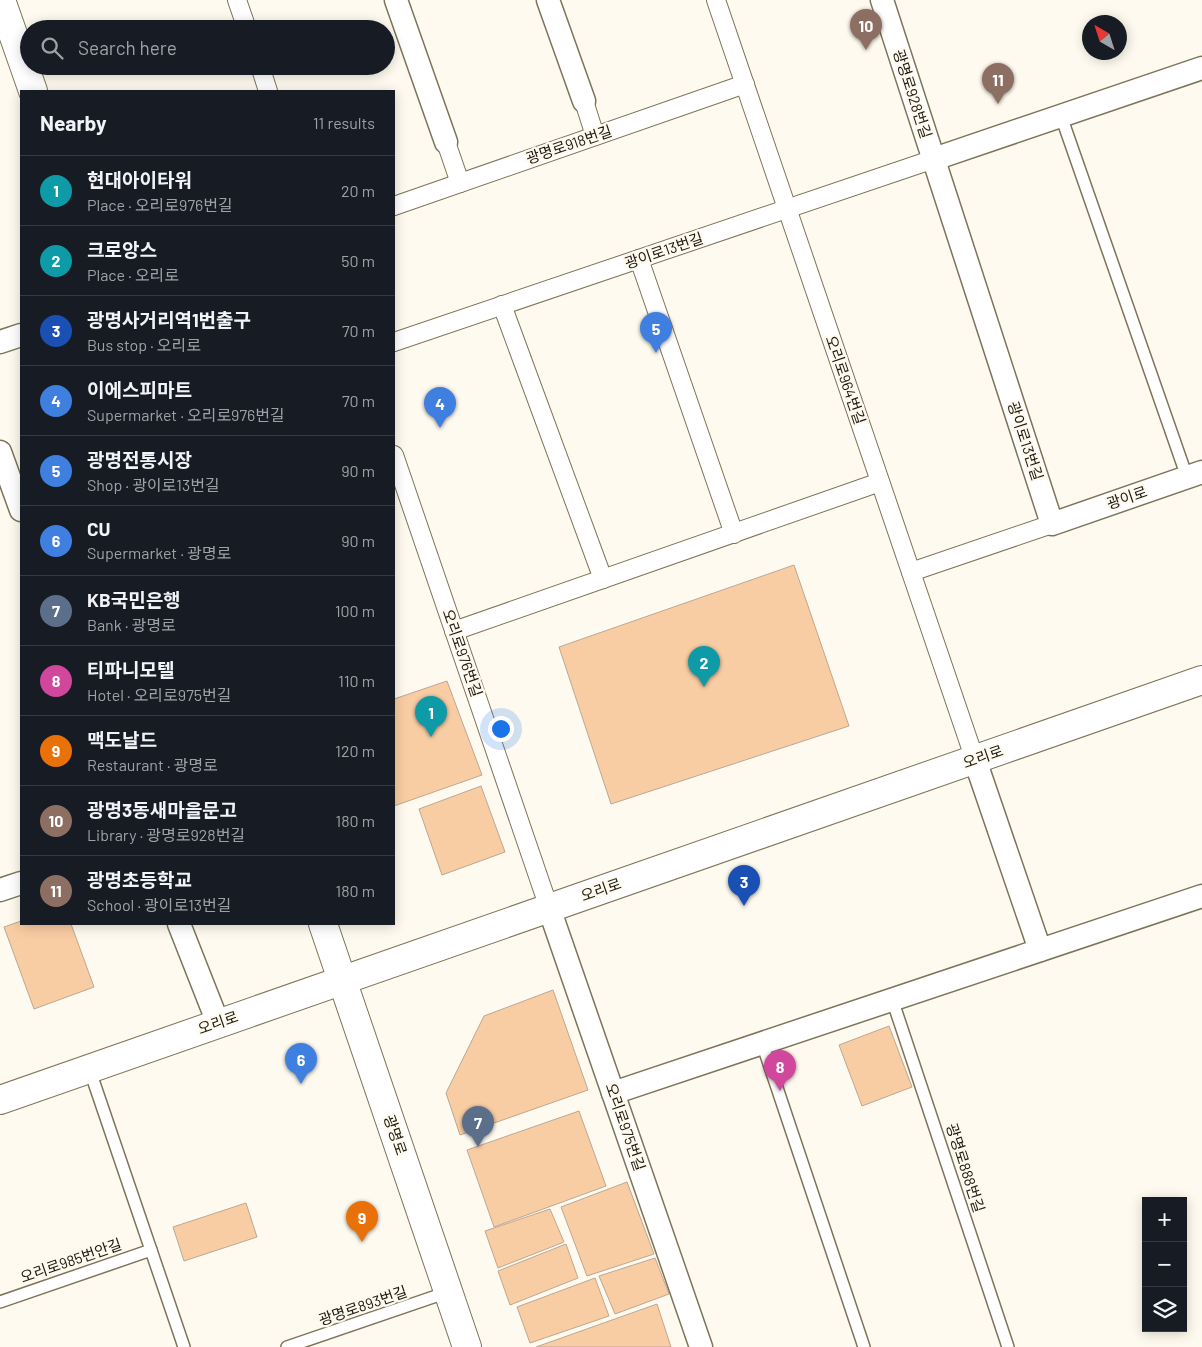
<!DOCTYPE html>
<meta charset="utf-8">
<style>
:root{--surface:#171b24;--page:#20242c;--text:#f1f3f6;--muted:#9ea1a6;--line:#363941;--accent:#d899b0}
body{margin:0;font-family:Barlow,"Noto Sans KR",sans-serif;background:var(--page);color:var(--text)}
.controls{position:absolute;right:15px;bottom:15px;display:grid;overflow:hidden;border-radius:0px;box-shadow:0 2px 12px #0003}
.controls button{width:45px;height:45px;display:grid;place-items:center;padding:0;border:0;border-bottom:1px solid var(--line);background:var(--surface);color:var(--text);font:25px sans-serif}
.compass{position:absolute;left:1082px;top:15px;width:45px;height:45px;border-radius:50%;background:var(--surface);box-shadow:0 2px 12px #0003;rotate:321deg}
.you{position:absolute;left:500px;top:728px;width:18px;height:18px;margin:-12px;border:4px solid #fff;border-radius:50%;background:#1a73e8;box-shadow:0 0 0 8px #1a73e833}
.badge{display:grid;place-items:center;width:32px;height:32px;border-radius:50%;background:var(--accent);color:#fff;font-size:16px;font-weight:700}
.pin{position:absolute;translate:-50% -41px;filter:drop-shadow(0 1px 2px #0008)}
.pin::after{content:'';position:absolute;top:26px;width:18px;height:15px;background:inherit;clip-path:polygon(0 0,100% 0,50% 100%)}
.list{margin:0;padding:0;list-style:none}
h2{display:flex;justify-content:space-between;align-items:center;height:65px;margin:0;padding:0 20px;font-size:21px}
h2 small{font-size:16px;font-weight:400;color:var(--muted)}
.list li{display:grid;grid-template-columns:32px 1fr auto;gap:15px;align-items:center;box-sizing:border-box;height:70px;padding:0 20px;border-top:1px solid var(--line)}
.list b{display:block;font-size:19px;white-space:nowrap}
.list p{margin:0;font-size:16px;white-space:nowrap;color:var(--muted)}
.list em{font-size:16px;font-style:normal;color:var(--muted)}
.icon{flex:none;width:28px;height:28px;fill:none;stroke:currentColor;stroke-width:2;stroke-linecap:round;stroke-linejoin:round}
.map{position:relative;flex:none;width:1202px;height:1347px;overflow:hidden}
.search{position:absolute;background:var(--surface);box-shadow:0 2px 12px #0003;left:20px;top:20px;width:375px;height:55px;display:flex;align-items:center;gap:12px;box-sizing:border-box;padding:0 18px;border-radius:28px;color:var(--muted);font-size:19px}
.panel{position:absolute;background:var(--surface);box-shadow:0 2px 12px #0003;left:20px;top:90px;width:375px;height:835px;border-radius:0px}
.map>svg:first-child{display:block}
.building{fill:#f9cda3;stroke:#bea792}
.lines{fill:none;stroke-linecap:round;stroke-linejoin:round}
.service-casing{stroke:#7d7459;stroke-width:14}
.pedestrian-casing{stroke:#7d7459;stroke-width:20}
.minor-casing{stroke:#7d7459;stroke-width:25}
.secondary-casing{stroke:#7d7459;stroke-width:30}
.service{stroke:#fff;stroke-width:11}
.pedestrian{stroke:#fff;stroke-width:18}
.minor{stroke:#fff;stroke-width:22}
.secondary{stroke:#fff;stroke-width:28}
.labels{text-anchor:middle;stroke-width:4.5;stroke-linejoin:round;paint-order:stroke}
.street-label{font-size:15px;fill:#1c180e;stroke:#fefaef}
</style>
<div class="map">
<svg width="1202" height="1347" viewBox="0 0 1202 1347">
<rect width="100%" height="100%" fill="#fefaef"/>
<!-- building -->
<g class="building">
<path d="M794,565L849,726L611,804L559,647Z"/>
<path d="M447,681L482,775L394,806V699Z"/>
<path d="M481,786L505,852L442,875L419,809Z"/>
<path d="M21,921V924H71L94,987L34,1009L4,927Z"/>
<path d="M553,990L588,1090L460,1135L446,1093L484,1016Z"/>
<path d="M889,1026L912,1087L862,1106L839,1045Z"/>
<path d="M579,1111L606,1186L494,1227L467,1150Z"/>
<path d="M627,1182L654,1254L587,1276L561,1207Z"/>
<path d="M246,1203L257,1237L184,1261L173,1227Z"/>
<path d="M550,1209L564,1242L498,1268L485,1231Z"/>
<path d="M566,1244L578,1278L510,1305L498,1271Z"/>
<path d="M655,1258L669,1294L615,1314L599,1276Z"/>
<path d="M595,1278L609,1316L530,1343L517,1307Z"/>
<path d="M657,1304L671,1347H536Z"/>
</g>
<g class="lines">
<!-- service casing -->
<g class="service-casing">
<g id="service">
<path d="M1061,116L1187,477"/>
<path d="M892,999L1008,1347"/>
<path d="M762,1043L864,1347"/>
<path d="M89,1068L184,1347"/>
<path d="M0,1302L151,1250"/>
<path d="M287,1347L448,1292"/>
</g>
</g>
<!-- pedestrian casing -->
<g class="pedestrian-casing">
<g id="pedestrian">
<path d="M237,0L247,29"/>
<path d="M716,0L975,760"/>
<path d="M260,66L268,91"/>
<path d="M584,101L595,136"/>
<path d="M446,142L460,183"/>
<path d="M394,206L745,84"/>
<path d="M639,259L734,534"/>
<path d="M502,305L603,579"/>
<path d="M394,342L934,159"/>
<path d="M394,455L549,908"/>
<path d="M911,572L1052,524"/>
<path d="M454,631L880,482"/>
</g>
</g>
<!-- minor casing -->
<g class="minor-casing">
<g id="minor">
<path d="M396,0L446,142"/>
<path d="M548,0L584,101"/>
<path d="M882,0L1052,524L1202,472"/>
<path d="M934,159L1202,68"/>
<path d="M0,342L21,335"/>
<path d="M0,452L21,510"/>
<path d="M975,760L1040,950"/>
<path d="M0,890L21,883"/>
<path d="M549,908L701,1347"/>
<path d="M179,924L218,1023"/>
<path d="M613,1093L1202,896"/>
</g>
</g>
<!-- secondary casing -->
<g class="secondary-casing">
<g id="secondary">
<path d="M1,0L33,91"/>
<path d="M323,924L467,1347"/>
<path d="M0,1100L1202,680"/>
</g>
</g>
<!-- service -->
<use href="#service" class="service"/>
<!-- pedestrian -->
<use href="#pedestrian" class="pedestrian"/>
<!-- minor -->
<use href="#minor" class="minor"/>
<!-- secondary -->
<use href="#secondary" class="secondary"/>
</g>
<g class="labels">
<!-- street labels -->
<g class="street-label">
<text transform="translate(912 94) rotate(72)" y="5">광명로928번길</text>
<text transform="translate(569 145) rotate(-19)" y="5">광명로918번길</text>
<text transform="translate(664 251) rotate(-19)" y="5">광이로13번길</text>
<text transform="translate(845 380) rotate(71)" y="5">오리로964번길</text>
<text transform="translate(1025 441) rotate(72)" y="5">광이로13번길</text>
<text transform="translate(1127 498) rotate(-19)" y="5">광이로</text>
<text transform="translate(462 653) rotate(71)" y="5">오리로976번길</text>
<text transform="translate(983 757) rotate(-19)" y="5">오리로</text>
<text transform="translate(601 890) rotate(-19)" y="5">오리로</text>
<text transform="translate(218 1023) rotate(-19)" y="5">오리로</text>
<text transform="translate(625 1127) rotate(71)" y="5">오리로975번길</text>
<text transform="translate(395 1135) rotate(71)" y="5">광명로</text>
<text transform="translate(965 1168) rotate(72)" y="5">광명로888번길</text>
<text transform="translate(71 1261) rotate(-19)" y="5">오리로985번안길</text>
<text transform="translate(363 1306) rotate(-19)" y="5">광명로893번길</text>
</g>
</g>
</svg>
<div class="controls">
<button>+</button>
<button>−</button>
<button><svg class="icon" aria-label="layers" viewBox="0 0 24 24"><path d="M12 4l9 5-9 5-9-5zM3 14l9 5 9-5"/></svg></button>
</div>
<svg class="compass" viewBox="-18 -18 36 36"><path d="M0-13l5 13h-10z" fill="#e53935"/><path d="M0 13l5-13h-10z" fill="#9ea1a6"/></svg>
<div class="you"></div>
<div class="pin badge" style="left:431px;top:737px;background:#0f9aa8">1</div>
<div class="pin badge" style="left:704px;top:687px;background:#0f9aa8">2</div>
<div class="pin badge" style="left:744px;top:906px;background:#1a4fb4">3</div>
<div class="pin badge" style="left:440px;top:428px;background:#3f7fe0">4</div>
<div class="pin badge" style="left:656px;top:353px;background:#3f7fe0">5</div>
<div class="pin badge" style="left:301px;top:1084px;background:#3f7fe0">6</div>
<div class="pin badge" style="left:478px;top:1147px;background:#5c6f8a">7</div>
<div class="pin badge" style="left:780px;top:1091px;background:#d1479c">8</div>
<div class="pin badge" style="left:362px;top:1242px;background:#e8710a">9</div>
<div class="pin badge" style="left:866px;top:50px;background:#8d6e63">10</div>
<div class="pin badge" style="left:998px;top:104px;background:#8d6e63">11</div>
<div class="search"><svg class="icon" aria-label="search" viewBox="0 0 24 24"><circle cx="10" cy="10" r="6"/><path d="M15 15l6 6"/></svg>Search here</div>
<section class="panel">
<h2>Nearby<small>11 results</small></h2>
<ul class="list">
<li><span class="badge" style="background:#0f9aa8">1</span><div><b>현대아이타워</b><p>Place · 오리로976번길</p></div><em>20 m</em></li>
<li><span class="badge" style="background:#0f9aa8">2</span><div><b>크로앙스</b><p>Place · 오리로</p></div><em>50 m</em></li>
<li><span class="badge" style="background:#1a4fb4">3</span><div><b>광명사거리역1번출구</b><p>Bus stop · 오리로</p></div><em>70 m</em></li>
<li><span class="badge" style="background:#3f7fe0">4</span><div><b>이에스피마트</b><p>Supermarket · 오리로976번길</p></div><em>70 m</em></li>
<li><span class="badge" style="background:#3f7fe0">5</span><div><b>광명전통시장</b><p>Shop · 광이로13번길</p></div><em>90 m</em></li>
<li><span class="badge" style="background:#3f7fe0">6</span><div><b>CU</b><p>Supermarket · 광명로</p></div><em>90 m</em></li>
<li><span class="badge" style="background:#5c6f8a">7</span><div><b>KB국민은행</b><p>Bank · 광명로</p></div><em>100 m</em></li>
<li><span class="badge" style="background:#d1479c">8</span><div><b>티파니모텔</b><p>Hotel · 오리로975번길</p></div><em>110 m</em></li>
<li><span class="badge" style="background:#e8710a">9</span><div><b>맥도날드</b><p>Restaurant · 광명로</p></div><em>120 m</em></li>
<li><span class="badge" style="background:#8d6e63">10</span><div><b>광명3동새마을문고</b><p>Library · 광명로928번길</p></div><em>180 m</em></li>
<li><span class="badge" style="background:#8d6e63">11</span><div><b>광명초등학교</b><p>School · 광이로13번길</p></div><em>180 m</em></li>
</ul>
</section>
</div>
